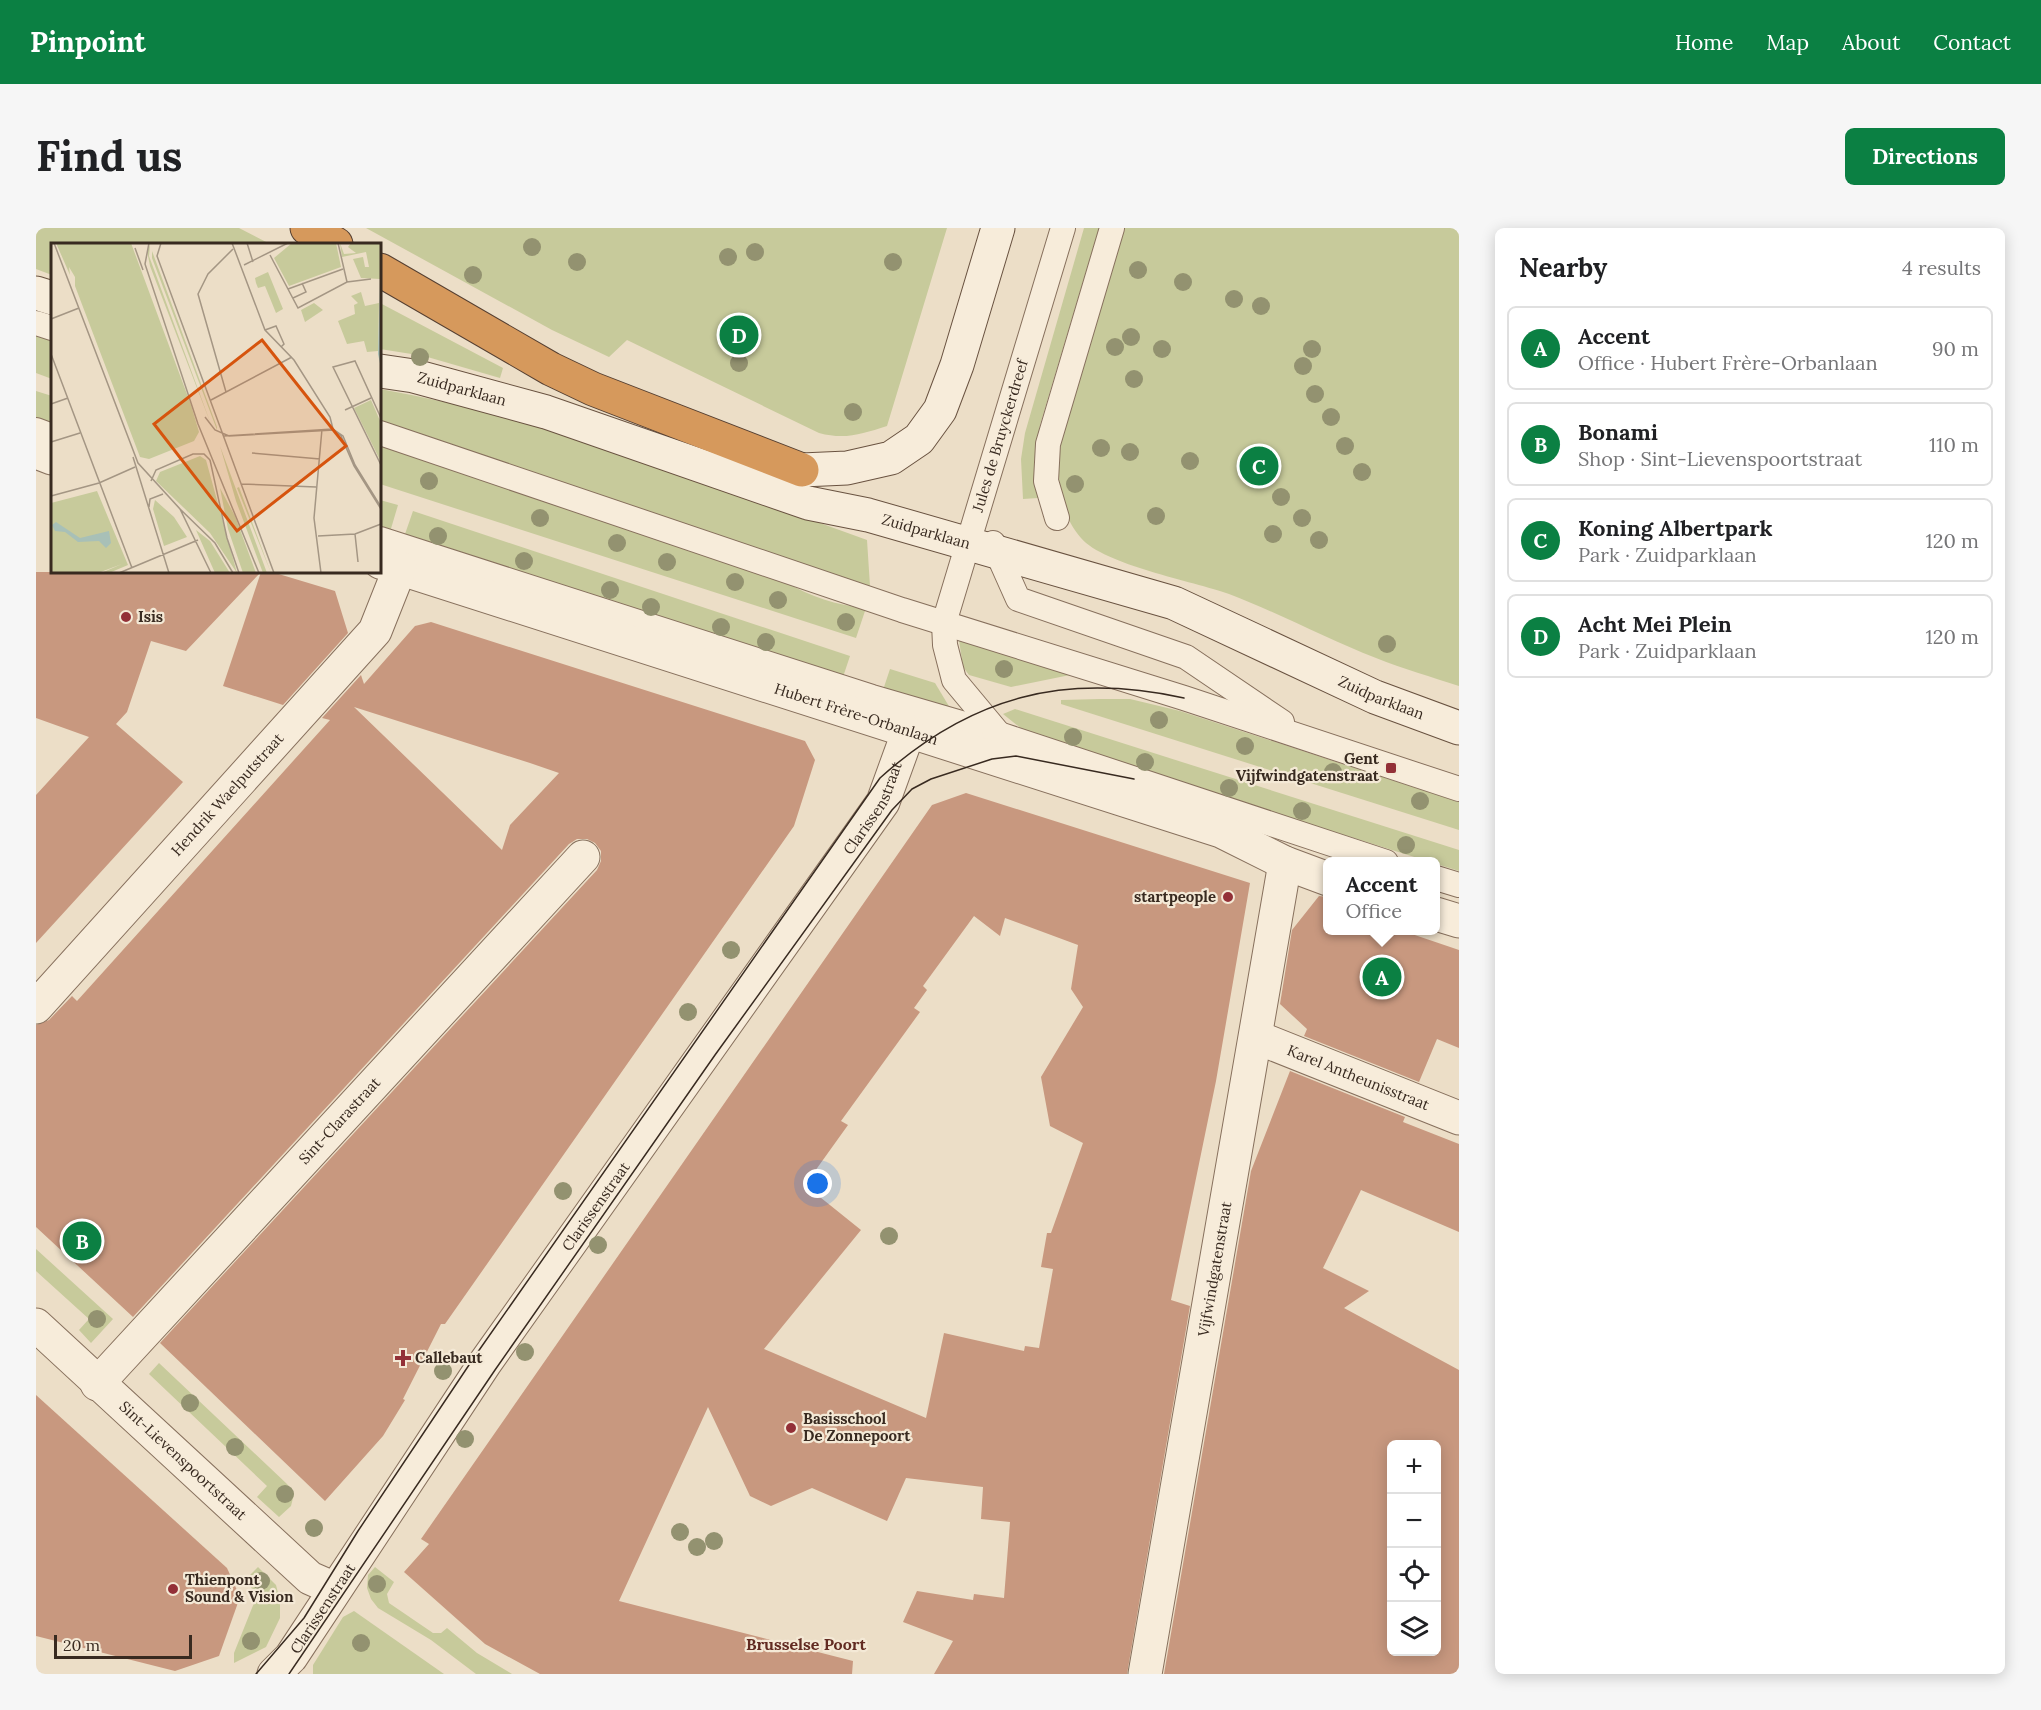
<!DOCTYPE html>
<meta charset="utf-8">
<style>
:root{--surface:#fff;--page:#f6f6f6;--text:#202124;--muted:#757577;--line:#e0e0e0;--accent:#0b8043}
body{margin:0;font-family:Lora,serif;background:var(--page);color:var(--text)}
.controls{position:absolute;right:18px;bottom:18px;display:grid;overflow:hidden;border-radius:9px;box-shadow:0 3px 15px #0003}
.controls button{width:54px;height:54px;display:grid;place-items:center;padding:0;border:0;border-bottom:2px solid var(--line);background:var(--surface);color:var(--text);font:30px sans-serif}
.scale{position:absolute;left:18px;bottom:15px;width:138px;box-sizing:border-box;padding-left:6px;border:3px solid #382a20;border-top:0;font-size:16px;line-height:21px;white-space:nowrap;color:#382a20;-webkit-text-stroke:4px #f4e9d6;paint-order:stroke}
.you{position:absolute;left:782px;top:956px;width:21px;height:21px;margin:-15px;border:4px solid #fff;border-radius:50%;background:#1a73e8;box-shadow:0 0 0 9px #1a73e833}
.badge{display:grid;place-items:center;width:39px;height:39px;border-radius:50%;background:var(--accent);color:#fff;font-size:20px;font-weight:700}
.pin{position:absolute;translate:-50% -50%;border:3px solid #fff;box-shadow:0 2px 6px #0006}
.popup{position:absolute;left:1287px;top:629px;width:117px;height:78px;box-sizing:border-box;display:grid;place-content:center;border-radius:9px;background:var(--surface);filter:drop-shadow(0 2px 4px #0005);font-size:20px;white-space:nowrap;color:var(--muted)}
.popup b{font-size:22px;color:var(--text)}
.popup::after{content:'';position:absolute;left:50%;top:100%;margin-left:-12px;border:12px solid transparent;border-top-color:var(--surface)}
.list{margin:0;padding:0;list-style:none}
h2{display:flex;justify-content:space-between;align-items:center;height:78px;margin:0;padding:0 24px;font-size:26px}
h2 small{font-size:20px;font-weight:400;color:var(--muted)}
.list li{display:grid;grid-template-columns:39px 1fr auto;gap:18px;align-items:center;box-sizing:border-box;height:84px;margin:0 12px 12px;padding:0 12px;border:2px solid var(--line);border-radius:9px}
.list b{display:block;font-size:22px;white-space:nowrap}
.list p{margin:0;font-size:20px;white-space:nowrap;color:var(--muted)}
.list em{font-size:20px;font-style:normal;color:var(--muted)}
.icon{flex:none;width:33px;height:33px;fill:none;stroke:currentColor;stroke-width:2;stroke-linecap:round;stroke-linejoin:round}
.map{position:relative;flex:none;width:1423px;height:1446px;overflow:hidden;border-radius:9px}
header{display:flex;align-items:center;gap:36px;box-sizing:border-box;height:84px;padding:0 30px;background:var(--accent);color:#fff}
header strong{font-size:28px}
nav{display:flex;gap:33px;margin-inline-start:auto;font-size:21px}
.intro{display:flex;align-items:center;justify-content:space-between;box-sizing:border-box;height:144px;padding:0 36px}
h1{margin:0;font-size:42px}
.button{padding:15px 27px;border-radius:9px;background:var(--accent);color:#fff;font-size:21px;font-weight:700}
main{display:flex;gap:36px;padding:0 36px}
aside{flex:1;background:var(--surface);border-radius:9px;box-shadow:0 3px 15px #0003}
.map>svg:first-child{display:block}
.green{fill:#c7ca9b}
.building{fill:#c8987f;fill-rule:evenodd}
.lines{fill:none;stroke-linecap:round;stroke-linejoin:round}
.lane-casing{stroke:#87705d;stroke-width:26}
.street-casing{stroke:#87705d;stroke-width:35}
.secondary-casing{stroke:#695240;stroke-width:35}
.highway-casing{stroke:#553f31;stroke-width:35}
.lane{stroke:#f7ecda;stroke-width:24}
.street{stroke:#f7ecda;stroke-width:33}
.secondary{stroke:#f7ecda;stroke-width:33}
.highway{stroke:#d6995c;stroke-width:33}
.tram{stroke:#382a20;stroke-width:1.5}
.tree{fill:#939270}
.poi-dot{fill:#933037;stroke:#f4e9d6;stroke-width:2}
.labels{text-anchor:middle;stroke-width:4.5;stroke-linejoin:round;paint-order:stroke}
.street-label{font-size:15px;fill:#382a20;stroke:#f4e9d6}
.poi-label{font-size:15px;font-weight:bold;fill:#382a20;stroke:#f4e9d6;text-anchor:start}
.neighbourhood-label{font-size:16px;font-weight:bold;fill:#622b22;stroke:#f4e9d6}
.inset-road{fill:none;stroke:#a49684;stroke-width:1.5}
.view{fill:#d6540e;fill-opacity:0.15;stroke:#d6540e;stroke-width:3}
.inset-edge{fill:none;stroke:#382a20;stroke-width:3}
</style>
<header>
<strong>Pinpoint</strong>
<nav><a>Home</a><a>Map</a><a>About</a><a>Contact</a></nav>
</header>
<div class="intro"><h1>Find us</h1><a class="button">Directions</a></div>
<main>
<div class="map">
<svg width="1423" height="1446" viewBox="0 0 1423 1446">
<rect width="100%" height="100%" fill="#ecdec7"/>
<!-- green -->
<g class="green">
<path d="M0,0H203L234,16H16V47L0,41Z"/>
<path d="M330,0H911L851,198C826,206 809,212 783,205L591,112L573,129L516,102Z"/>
<path d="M1048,0H1063L1004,197L998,236L1002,270L987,271L985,231L989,205Z"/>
<path d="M1089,0H1423V458C1396,449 1367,441 1340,430C1291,411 1243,385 1193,366C1157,353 1068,337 1045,310C1021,283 1020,243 1026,210Z"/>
<path d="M344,75L467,140L464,150L388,128L344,121Z"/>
<path d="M0,107L16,112V151L0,145Z"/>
<path d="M344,161C511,190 671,255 831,312L834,358L344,195Z"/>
<path d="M0,163L16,168V196L0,191Z"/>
<path d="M344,218L749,354C776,369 799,377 830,380L820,410L344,256Z"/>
<path d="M344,272L362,277L354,304L344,301Z"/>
<path d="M377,283L814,428L807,449L368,309Z"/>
<path d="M923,412L1032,445L1034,447L975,459L933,447L927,439Z"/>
<path d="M854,441L899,455L914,480L847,462Z"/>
<path d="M1064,471H1094L1144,483L1423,574V602L1025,476V472Z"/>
<path d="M979,481L1423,622V643L996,509L967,486Z"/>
<path d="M0,1021L77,1091L55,1115L43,1102L53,1091L0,1043Z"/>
<path d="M123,1135L251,1256L258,1266L255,1278L243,1289L221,1269L231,1258L113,1146Z"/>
<path d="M222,1339L240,1357L244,1373V1390L230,1419L198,1435V1425L220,1370L211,1350Z"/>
<path d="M339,1339L358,1354L351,1366L353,1375L397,1405H405L411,1400L441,1425L476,1446H440L395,1412L342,1380L335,1371L331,1360L332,1347Z"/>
<path d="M318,1383L408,1446H277V1437L307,1389Z"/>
</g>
<!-- building -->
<g class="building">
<path d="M0,344H236L299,363L312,405L247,477L187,458L225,344L150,423L115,413L91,484L80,496L147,554L0,715V567L53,509L0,490Z"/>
<path d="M395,394L769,513L779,532L758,598L409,1096H405L367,1171L369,1172L347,1208L289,1273L124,1115L561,642L565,633V623L559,615L551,611H541L533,616L97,1089L0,999V797L13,792L36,768L41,773L294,492L286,490L325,447L328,456L379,398ZM318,479L494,535L523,545L474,597L466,622Z"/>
<path d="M930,565L1214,655L1180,853L1135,1072L1154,1078L1091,1446H898L917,1413L867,1394L881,1363L937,1372L938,1366L968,1370L974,1294L945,1291L947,1259L870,1250L851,1293L776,1260L735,1278L714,1268L672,1179L583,1373L817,1433L816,1446H504L449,1416L368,1344L393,1316L385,1311L896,577ZM938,688L964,708L969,690L1042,717L1035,761L1047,779L1005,849L1014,898L1047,915L1015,1005H1011L1005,1039L1017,1041L1003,1120L989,1118L988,1123L908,1105L890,1190L728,1121L825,1002L769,957L812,897L805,893L884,784L878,780L891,762L887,758Z"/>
<path d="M1283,668L1292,669V702H1364L1423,722V820L1401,811L1383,854L1268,808L1271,801L1244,776L1256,702Z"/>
<path d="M1254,843L1369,889L1367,894L1423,916V1004L1325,962L1287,1040L1333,1063L1308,1080L1423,1142V1446H1128L1215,943ZM1356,1216H1401V1424H1356Z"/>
<path d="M0,1167L191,1340L204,1369L183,1428L139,1443L0,1408Z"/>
</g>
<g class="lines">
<!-- lane casing -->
<g class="lane-casing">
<g id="lane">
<path d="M0,95L16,100"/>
<path d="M0,202L16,208"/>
<path d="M344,205L866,382L1148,470L1423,561"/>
<path d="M1021,290L1010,253L1012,216L1076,0"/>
<path d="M344,311L836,469L963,506L1350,634"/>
<path d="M957,315L982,371L1150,429L1246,494"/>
<path id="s1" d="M963,506L918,452L909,417L908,395L1027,0"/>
<path d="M1400,650L1423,657"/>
</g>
</g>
<!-- street casing -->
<g class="street-casing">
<g id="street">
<path d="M0,224L16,230"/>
<path id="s2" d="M344,334L1185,603L1249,635L1292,651"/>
<path d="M1400,686L1423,693"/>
<path id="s3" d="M0,779L339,403L364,340"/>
<path id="s4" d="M1220,809L1423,890"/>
<path id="s5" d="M0,1097L274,1350L299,1361"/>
<path id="s6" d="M61,1156L547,629"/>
<path id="s7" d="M238,1446L255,1429L449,1135L847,574L872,505"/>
<path id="s8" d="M1109,1446L1249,635"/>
</g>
</g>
<!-- secondary casing -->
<g class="secondary-casing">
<g id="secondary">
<path d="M0,65L16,70"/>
<path id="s9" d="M344,143L378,148L510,184L772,275L832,287L1138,375L1339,469L1423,500"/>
<path d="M766,242L811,240L855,230L883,211L904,182L921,137L962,0"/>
</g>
</g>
<!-- highway casing -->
<g class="highway-casing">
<g id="highway">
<path d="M271,0L300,16"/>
<path d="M344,42L515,141L557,161L766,242"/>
</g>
</g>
<!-- lane -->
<use href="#lane" class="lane"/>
<!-- street -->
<use href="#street" class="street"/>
<!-- secondary -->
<use href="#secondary" class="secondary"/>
<!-- highway -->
<use href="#highway" class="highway"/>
<!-- tram -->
<g class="tram">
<path d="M220,1446L268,1390L322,1303L439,1128L844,550C935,468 1029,444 1148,470"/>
<path d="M253,1446L459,1142L679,827L856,582L876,561L895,551L956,531L980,528L1098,551"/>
</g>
</g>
<!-- trees -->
<g class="tree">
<circle cx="496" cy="19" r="9"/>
<circle cx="719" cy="24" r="9"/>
<circle cx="692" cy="29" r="9"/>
<circle cx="541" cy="34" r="9"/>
<circle cx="857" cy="34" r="9"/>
<circle cx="1102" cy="42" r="9"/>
<circle cx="437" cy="47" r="9"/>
<circle cx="1147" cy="54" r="9"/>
<circle cx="1198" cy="71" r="9"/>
<circle cx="1225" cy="78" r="9"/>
<circle cx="1095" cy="109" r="9"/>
<circle cx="1079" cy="119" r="9"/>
<circle cx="1126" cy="121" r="9"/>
<circle cx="1276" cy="121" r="9"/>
<circle cx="384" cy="129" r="9"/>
<circle cx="703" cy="135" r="9"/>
<circle cx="1267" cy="138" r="9"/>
<circle cx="1098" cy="151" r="9"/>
<circle cx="1279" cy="166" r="9"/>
<circle cx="817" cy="184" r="9"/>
<circle cx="1295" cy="189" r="9"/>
<circle cx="1309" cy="218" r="9"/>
<circle cx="1065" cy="220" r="9"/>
<circle cx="1094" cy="224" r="9"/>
<circle cx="1154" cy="233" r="9"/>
<circle cx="1326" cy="244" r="9"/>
<circle cx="393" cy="253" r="9"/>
<circle cx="1039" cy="256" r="9"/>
<circle cx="1245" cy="269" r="9"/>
<circle cx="1120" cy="288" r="9"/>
<circle cx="504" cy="290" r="9"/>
<circle cx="1266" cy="290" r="9"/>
<circle cx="1237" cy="306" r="9"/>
<circle cx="402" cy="308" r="9"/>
<circle cx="1283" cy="312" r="9"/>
<circle cx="581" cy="315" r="9"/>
<circle cx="488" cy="333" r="9"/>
<circle cx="631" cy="334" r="9"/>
<circle cx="699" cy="354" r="9"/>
<circle cx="574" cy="362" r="9"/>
<circle cx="742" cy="372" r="9"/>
<circle cx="615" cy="379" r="9"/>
<circle cx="810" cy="394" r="9"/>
<circle cx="685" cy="399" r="9"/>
<circle cx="730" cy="414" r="9"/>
<circle cx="1351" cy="416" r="9"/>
<circle cx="968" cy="441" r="9"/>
<circle cx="1123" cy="492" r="9"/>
<circle cx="1037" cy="509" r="9"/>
<circle cx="1209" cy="518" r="9"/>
<circle cx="1109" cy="534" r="9"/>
<circle cx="1297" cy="544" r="9"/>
<circle cx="1193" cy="560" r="9"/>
<circle cx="1384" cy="573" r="9"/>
<circle cx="1266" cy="583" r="9"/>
<circle cx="1370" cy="617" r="9"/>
<circle cx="695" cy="722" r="9"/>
<circle cx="652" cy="784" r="9"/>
<circle cx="527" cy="963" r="9"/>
<circle cx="853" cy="1008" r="9"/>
<circle cx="562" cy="1017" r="9"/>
<circle cx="61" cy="1091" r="9"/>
<circle cx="489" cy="1124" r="9"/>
<circle cx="407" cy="1143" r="9"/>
<circle cx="154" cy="1175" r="9"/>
<circle cx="429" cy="1211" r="9"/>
<circle cx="199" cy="1219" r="9"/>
<circle cx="249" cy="1266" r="9"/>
<circle cx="278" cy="1300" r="9"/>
<circle cx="644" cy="1304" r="9"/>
<circle cx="678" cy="1313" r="9"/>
<circle cx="661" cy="1319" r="9"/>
<circle cx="225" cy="1353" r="9"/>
<circle cx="341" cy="1356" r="9"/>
<circle cx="215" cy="1413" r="9"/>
<circle cx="325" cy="1415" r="9"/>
</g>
<!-- markers -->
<g class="poi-dot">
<circle cx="90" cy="389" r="6"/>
<rect x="1349" y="534" width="12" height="12" rx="3"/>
<circle cx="1192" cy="669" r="6"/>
<path d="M364 1121h6v6h6v6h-6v6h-6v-6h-6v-6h6z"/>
<circle cx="755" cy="1200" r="6"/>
<circle cx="137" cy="1361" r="6"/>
</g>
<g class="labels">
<!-- street labels -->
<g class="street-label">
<text dy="5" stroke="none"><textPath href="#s9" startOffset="84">Zuidparklaan</textPath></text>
<text dy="5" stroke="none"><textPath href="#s1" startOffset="324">Jules de Bruyckerdreef</textPath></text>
<text dy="5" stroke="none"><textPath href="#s9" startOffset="570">Zuidparklaan</textPath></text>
<text dy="5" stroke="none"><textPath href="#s9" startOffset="1056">Zuidparklaan</textPath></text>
<text dy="5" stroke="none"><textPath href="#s2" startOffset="500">Hubert Frère-Orbanlaan</textPath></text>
<text dy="5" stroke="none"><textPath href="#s3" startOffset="286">Hendrik Waelputstraat</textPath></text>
<text dy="5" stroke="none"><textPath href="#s7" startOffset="1054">Clarissenstraat</textPath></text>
<text dy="5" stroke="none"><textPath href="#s4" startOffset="110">Karel Antheunisstraat</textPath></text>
<text dy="5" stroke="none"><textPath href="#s6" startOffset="358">Sint-Clarastraat</textPath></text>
<text dy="5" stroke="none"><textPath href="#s7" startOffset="568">Clarissenstraat</textPath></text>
<text dy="5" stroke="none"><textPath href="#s8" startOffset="411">Vijfwindgatenstraat</textPath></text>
<text dy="5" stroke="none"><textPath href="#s5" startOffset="200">Sint-Lievenspoortstraat</textPath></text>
<text dy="5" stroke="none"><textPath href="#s7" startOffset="82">Clarissenstraat</textPath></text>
</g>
<!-- poi labels -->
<g class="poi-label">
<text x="102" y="394">Isis</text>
<text x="1343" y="536" text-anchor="end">Gent<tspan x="1343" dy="17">Vijfwindgatenstraat</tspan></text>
<text x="1180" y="674" text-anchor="end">startpeople</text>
<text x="379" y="1135">Callebaut</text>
<text x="767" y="1196">Basisschool<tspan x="767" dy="17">De Zonnepoort</tspan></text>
<text x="149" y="1357">Thienpont<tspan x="149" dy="17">Sound &amp; Vision</tspan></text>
</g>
<!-- neighbourhood labels -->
<g class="neighbourhood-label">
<text x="770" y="1422">Brusselse Poort</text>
</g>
</g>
<!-- overview -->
<g transform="translate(15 15)">
<rect width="330" height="330" fill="#ecdec7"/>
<path d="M5,0H80L140,162L148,189L143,198L98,216L89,214L24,43V34L18,24L19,32ZM241,0H285L290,24L238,43L223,15ZM289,0L293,11L305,10L297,4L300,0H330L329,36L310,35L302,16L312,14L314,24H318L315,9L291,14ZM99,2L98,13L161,184L99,23L96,8ZM101,8L166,184V187L101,15ZM217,29L232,66L225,70L214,43L207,45L205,40L204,35ZM310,49L314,63L328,60L327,108L316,109L313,98L296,101L287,78L304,71L303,62L307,60L300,53ZM263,60L272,67L254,79L250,67ZM320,157L330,180V219L303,165ZM169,203L206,303L216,330H212L185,258ZM149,213L155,217L186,330L159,290L105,238L109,229ZM188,244L220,330L186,245ZM169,245L184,273L205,330H192L177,286ZM46,248L77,322L58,330H50L71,321L47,330H0V260ZM104,257L123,274L136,294L113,303L102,266ZM145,287L159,298L179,330H164Z" fill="#c7ca9b"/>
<path d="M330,4V125L327,111ZM5,279L29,295L58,288L60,300L55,305L48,298L27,299L14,289L4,288L1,282Z" fill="#a8c0b7"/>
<path class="inset-road" d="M3,0L87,220L129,266L160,330M98,0L94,21L147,181L208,330M110,0L106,13L223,330M181,0L214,87L243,117L279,174L282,186M196,0L202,19M287,0L296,39M84,5L92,27M219,12L247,65L296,39L320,36M193,22L237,0M237,46L292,26M242,55L255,49L251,40M0,76L28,65M214,87L225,83L233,101L230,104M0,111L81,325M175,149L147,51L157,31L182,6M160,157L241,114M0,161L17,155M294,167L320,155M154,174L164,187L178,193L283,187L290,193L303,223L330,266M330,175L304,118L282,124L330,222M282,186L292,193L304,222L330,264M173,193L282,186M0,199L29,190M201,210L269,216M82,214L118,330M159,217L176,295L188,330M100,238L105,227L142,211H153L159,217M190,241L265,244M0,253L48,240L84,224M98,264L99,256L112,251M129,266L164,300L182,330M304,291L307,319M267,293L304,291L330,281M68,330L147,297M270,330L263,275L271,186"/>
<path class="view" d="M211,97L295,203L186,288L103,181Z"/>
<rect width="330" height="330" class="inset-edge"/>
</g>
</svg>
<div class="controls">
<button>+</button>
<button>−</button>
<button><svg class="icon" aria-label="locate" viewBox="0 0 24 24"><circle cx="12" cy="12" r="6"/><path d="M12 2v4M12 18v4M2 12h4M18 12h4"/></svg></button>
<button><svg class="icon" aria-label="layers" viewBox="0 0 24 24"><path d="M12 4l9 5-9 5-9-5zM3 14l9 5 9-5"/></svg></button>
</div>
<div class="scale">20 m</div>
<div class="you"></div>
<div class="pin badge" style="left:1346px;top:749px">A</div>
<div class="popup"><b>Accent</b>Office</div>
<div class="pin badge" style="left:46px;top:1013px">B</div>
<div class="pin badge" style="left:1223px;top:238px">C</div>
<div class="pin badge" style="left:703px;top:107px">D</div>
</div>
<aside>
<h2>Nearby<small>4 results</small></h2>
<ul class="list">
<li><span class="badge">A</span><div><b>Accent</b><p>Office · Hubert Frère-Orbanlaan</p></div><em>90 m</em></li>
<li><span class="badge">B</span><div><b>Bonami</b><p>Shop · Sint-Lievenspoortstraat</p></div><em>110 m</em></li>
<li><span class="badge">C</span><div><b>Koning Albertpark</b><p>Park · Zuidparklaan</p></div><em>120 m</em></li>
<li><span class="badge">D</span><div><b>Acht Mei Plein</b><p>Park · Zuidparklaan</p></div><em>120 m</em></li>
</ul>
</aside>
</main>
